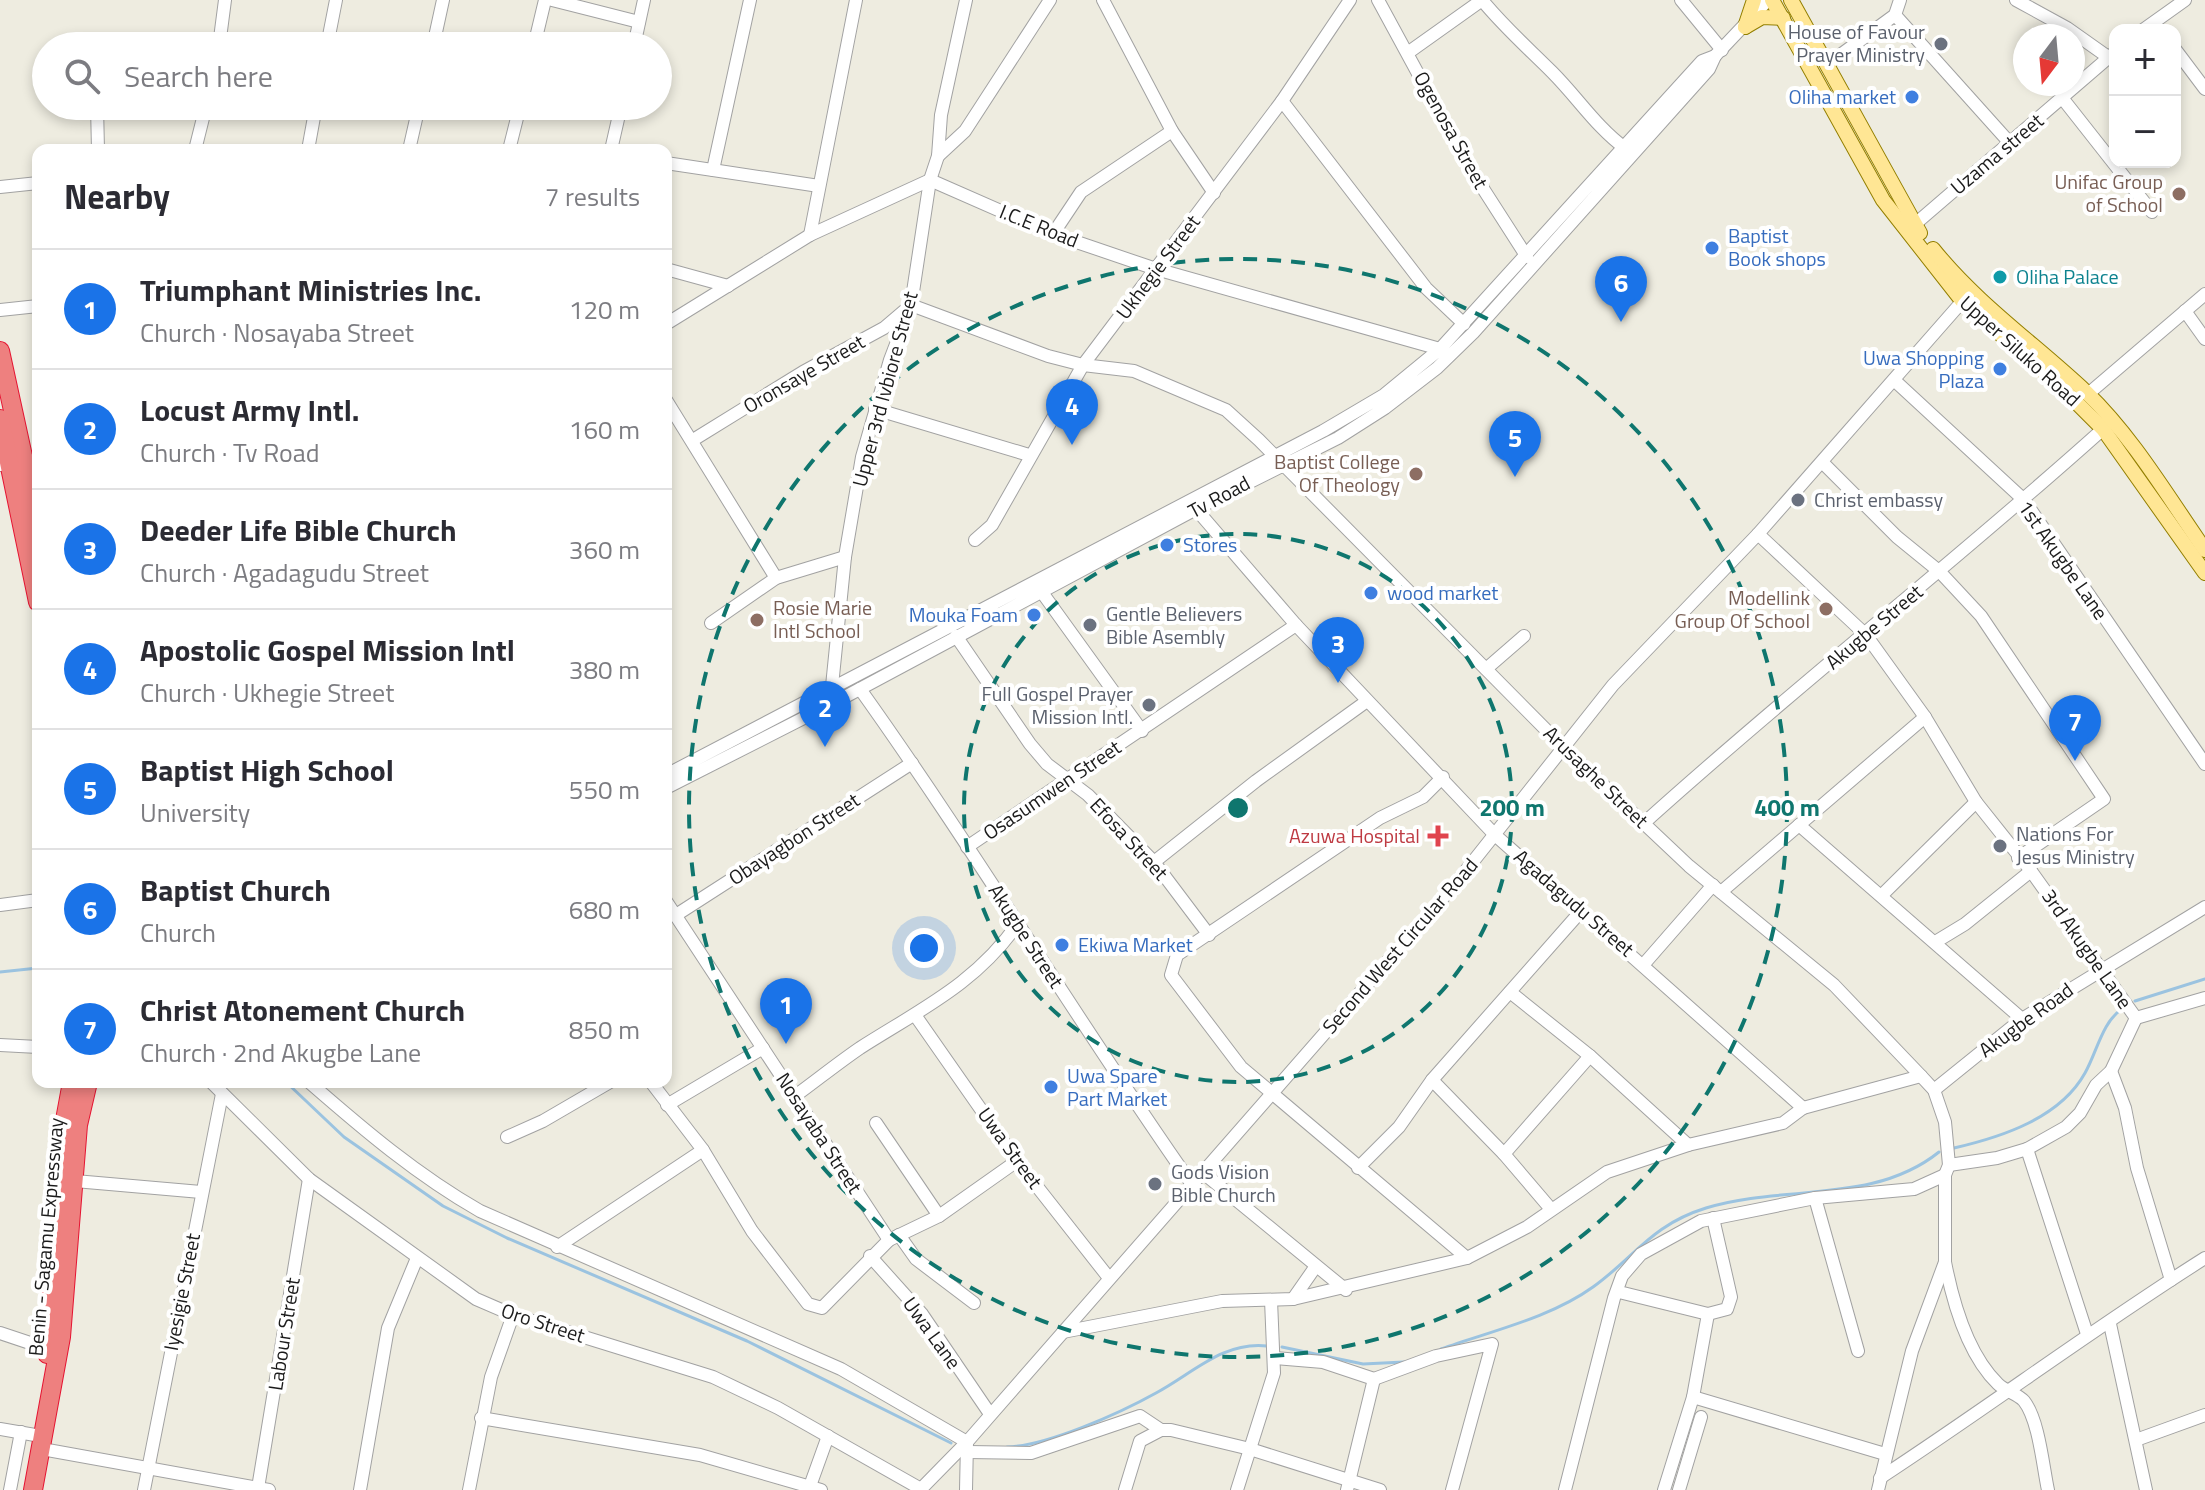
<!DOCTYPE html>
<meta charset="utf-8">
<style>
:root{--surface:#fff;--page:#f2f2f3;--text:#2b2b33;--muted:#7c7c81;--line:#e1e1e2;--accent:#1a73e8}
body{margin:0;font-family:"Titillium Web",sans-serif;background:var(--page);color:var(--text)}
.controls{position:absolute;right:24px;top:24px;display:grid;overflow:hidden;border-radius:16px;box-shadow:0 4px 12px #0003}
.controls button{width:72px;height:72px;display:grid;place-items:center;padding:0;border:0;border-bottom:2px solid var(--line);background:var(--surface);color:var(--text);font:40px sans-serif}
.compass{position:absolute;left:2013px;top:24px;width:72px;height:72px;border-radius:50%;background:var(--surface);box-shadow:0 4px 12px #0003;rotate:196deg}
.you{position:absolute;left:924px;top:948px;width:28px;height:28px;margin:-20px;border:6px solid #fff;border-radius:50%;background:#1a73e8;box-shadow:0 0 0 12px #1a73e833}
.badge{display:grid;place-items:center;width:52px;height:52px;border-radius:50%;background:var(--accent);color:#fff;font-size:26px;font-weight:700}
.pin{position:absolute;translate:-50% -66px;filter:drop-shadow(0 2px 4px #0008)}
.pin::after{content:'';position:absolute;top:42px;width:28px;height:24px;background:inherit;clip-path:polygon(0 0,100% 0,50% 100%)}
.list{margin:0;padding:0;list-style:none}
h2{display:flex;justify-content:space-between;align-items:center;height:104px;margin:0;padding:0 32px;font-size:34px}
h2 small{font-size:26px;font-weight:400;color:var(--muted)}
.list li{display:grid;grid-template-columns:52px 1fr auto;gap:24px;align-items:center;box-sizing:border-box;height:120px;padding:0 32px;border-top:2px solid var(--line)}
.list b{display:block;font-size:30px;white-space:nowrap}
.list p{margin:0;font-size:26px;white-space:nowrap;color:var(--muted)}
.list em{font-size:26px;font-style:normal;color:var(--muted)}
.icon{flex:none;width:44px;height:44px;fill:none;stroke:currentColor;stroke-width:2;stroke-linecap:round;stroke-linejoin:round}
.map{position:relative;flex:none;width:2205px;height:1490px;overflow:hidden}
.search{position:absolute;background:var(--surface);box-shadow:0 4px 12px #0003;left:32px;top:32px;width:640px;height:88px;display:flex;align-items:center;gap:20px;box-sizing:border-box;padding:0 28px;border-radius:44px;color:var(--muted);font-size:30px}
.panel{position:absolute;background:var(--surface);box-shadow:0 4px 12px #0003;left:32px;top:144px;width:640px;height:944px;border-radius:16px}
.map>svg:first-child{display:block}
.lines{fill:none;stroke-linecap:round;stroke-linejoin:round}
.stream{stroke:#9bc3e0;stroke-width:3}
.minor-casing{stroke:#a2a2a2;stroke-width:14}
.major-casing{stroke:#937f00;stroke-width:16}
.highway-casing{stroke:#e51432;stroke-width:20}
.minor{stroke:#fff;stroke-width:12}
.major{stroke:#ffe694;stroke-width:14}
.highway{stroke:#ee807f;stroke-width:18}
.ring{fill:none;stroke:#0f766e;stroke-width:4;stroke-dasharray:14 10}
.worship-dot{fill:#6b7280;stroke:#fff;stroke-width:3}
.shop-dot{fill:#3f7fe0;stroke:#fff;stroke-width:3}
.education-dot{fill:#8d6e63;stroke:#fff;stroke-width:3}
.culture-dot{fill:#0f9aa8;stroke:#fff;stroke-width:3}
.health-dot{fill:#e0444e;stroke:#fff;stroke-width:3}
.labels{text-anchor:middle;stroke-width:8;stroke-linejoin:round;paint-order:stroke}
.worship-label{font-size:20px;fill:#5b616d;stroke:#fff;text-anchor:start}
.shop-label{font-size:20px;fill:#366cbe;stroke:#fff;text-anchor:start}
.street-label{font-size:20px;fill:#1b1b1b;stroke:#fff}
.education-label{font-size:20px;fill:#785e54;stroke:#fff;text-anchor:end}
.culture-label{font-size:20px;fill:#0d838f;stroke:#fff;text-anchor:start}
.health-label{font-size:20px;fill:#be3a42;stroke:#fff;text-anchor:end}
.centre{fill:#0f766e;stroke:#fff;stroke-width:4}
.ring-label{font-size:24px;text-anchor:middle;font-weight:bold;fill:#0f766e;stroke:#fff;stroke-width:8;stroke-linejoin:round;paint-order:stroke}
</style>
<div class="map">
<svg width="2205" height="1490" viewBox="0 0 2205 1490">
<rect width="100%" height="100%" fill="#eeece0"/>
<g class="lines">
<!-- stream -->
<g class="stream">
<path d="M0,972L38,968"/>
<path d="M2135,1001L2205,979"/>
<path d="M286,1082L344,1137L443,1206L507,1238L747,1341L951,1443"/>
<path d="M1954,1148C2002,1137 2060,1118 2085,1073C2097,1052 2102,1022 2122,1009"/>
<path d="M1282,1347L1363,1364L1404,1362"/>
<path d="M1441,1349C1491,1331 1550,1318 1593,1287C1635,1257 1651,1225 1706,1208C1783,1184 1873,1205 1939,1152"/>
<path d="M1007,1447C1047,1446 1120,1413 1156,1393C1192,1374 1223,1341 1267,1346"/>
</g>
<!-- minor casing -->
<g class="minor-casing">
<g id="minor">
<path d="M552,0L639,22"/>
<path d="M1103,0L1172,131L1214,193"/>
<path d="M1378,0L1466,162L1527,257"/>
<path d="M1681,0L1722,50"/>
<path d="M2016,0L2067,28L2108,57"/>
<path d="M1895,15L2009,142"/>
<path d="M2143,30L2185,0"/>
<path d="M147,46L220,41"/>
<path d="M219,46L225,0"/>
<path d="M327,46L336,0"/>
<path d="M433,46L443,0"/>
<path d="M534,46L545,0"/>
<path d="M634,46L644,0"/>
<path d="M2175,49L2205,89"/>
<path d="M1409,52L1482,0C1504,27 1528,48 1552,72C1578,98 1596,127 1626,149"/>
<path d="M1715,56L1768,0"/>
<path d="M1828,64L1895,15L1900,0"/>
<path d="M2063,99L2152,212"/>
<path d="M1282,101L1426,288L1464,324"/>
<path d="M97,106L98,150"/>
<path d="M195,150L206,106"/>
<path d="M308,150L316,106"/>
<path d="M409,150L419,106"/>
<path d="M509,150L520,106"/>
<path d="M611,150L621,106"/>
<path d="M938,156L965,131L1050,0"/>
<path d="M666,163L819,186"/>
<path d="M713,170L750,0"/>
<path d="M0,187L38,183"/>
<path d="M1914,225L2115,52"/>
<path d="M1053,234L1081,192L1172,131"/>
<path d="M810,235L856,0"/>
<path d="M666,269L728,286"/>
<path d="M0,310L38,306"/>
<path d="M2185,311L2205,339"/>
<path d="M666,324L810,235L930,180L1053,234L1156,269L1440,349"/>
<path d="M1894,380L2024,500L2205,764"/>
<path d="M2088,394L2205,294"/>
<path d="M666,400L776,578"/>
<path d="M875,409L1029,455"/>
<path d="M693,440L803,372L884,328L911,305L1048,356L1083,365L1134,371L1226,410L1259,440L1565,749L1689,866L1834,985L1921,1076L1934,1090L1945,1122L1949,1165L1945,1175V1262L1912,1351L1878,1490"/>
<path d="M1823,463L1897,537L1940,572L1981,616L2104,799L2018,858"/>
<path d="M0,465L38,460"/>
<path d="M1196,509L1296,625L1495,835L1803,1108"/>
<path d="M1758,534L1866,635L1925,717L1976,802L2031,871L2136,1018L2111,1071L2096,1085L2080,1113L2066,1127L2027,1149L1997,1158L1949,1165"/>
<path d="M975,540L992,525L1083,365L1282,101L1350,0"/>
<path d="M1041,591L1142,731"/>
<path d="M711,623L776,578L845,557"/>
<path d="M956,636L1030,744L1047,764L1088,795L1154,862L1209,935"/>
<path d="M1486,669L1524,636"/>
<path d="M832,686L845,557L862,457L890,360L911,305L930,180L938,156L941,115L966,0"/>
<path d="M860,689C975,850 1077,1021 1191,1183"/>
<path d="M666,775L1323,431L1384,395L1440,349L1702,61L1715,56L1709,69L1473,333L1437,368L1385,408L1338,438L1196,509L841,699L666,788"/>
<path d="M1443,777L1423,797L1380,818L1177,955L1171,975L1241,1067L1467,1258"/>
<path d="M1644,823C1793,688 1953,564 2103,429"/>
<path d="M1799,825L2022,1019"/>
<path d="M967,847L1296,625"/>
<path d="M1154,862L1256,781L1367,701"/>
<path d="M1721,892L1925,717"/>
<path d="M1882,895L1976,802"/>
<path d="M666,901L889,1240L939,1216L1017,1161"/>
<path d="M0,905L38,900"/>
<path d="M676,915L912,763"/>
<path d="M1937,941L1965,924L2031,871"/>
<path d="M1644,964L1713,885"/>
<path d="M1510,992L1590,1056L1688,1145"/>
<path d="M915,1015L1017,1161L1109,1278"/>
<path d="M2136,1018L2205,998"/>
<path d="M0,1045L38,1047"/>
<path d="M2111,1071L2125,1108L2137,1168L2171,1280"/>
<path d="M1432,1080L1504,1154L1550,1208"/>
<path d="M211,1082L309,1179L476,1299L513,1315L713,1377L778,1408L921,1489"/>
<path d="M309,1082C364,1130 417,1175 480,1211L841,1369L967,1442L966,1490"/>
<path d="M651,1082L703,1150L752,1231L808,1304L822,1308L889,1240"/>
<path d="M1934,1090L2022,1019L2205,907"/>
<path d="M795,1096C817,1080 838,1063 860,1048C921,1009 976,984 1019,922"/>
<path d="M667,1105L763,1048"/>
<path d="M876,1123L939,1216"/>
<path d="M507,1137L543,1121L610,1082"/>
<path d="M2027,1149L2087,1334"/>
<path d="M1504,1154L1590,1056"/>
<path d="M1358,1168L1399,1127L1432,1080L1582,910"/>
<path d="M1201,1171L1346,1290"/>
<path d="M75,1181L201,1192"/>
<path d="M1815,1198L1858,1351"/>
<path d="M899,1235L916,1259L974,1303"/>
<path d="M557,1247L703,1150"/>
<path d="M870,1256L922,1314L990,1414"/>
<path d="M1945,1262C1953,1303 1967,1354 1998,1384C2005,1391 2018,1394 2024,1401C2039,1420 2043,1467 2048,1490"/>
<path d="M1619,1292L1708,1314L1693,1397L1664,1490"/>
<path d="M1293,1299L1316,1266"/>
<path d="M1708,1314L1727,1309L1731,1297L1713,1218"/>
<path d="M2110,1324L2146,1490"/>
<path d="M1063,1332L1222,1301L1293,1299L1467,1258L1527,1227L1607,1172L1688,1145L1783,1123L1803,1108L1921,1076"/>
<path d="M0,1333L48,1349"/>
<path d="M1275,1358L1323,1362L1374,1379L1436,1356L1492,1344L1452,1490"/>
<path d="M1693,1397L1885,1454"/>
<path d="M481,1418L700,1455L821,1490"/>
<path d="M0,1429L35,1435"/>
<path d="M2136,1440L2205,1415"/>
<path d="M42,1449L269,1490"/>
<path d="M968,1452L1031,1453L1140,1416L1161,1430"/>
<path d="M1880,1478C1990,1406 2094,1328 2205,1258"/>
<path d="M810,1486L828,1436"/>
<path d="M258,1488L309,1179"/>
<path d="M10,1490L21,1432"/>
<path d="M144,1490L222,1094"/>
<path d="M360,1490L388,1328L417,1258"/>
<path d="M469,1490L491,1377L513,1315"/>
<path d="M920,1490L967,1442L1456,883L1613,685L1758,534L1967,296"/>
<path d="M1125,1490L1140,1441L1161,1430H1171L1250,1449L1380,1490"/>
<path d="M1237,1490L1274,1373L1271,1300"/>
<path d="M1347,1490L1374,1379"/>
<path d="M1565,1490L1614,1298L1622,1276L1641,1254L1701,1221L1815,1198L1914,1189L1945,1175"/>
<path d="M1679,1490L1701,1417"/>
</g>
</g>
<!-- major casing -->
<g class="major-casing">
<g id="major">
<path d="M1772,0L1883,200L1963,302L2057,383L2103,429L2205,573"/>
<path d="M1791,0L1920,233"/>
<path d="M1745,27L1762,17L1783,18"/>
<path d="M1745,27L1754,0"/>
<path d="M1933,249C1977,304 2035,344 2086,392C2133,437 2168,497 2205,550"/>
</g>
</g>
<!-- highway casing -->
<g class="highway-casing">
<g id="highway">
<path d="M0,351L38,525"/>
<path d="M0,419L38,602"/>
<path d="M47,1354L65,1120L72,1082"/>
<path d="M33,1490L61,1337L78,1125L88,1082"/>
</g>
</g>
<!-- minor -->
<use href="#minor" class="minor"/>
<!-- major -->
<use href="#major" class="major"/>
<!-- highway -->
<use href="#highway" class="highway"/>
</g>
<!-- distance rings -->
<g class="ring">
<circle cx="1238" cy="808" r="274"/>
<circle cx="1238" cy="808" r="549"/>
</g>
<!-- markers -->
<g class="worship-dot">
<circle cx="1941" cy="44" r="8"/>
<circle cx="1798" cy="500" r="8"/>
<circle cx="1090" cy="625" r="8"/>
<circle cx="1149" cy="705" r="8"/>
<circle cx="2000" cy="846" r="8"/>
<circle cx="1155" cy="1184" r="8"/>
</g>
<g class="shop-dot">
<circle cx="1912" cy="97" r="8"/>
<circle cx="1712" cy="248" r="8"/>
<circle cx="2000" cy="369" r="8"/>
<circle cx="1167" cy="545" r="8"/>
<circle cx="1371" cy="593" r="8"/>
<circle cx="1034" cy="615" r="8"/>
<circle cx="1062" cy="945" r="8"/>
<circle cx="1051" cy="1087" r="8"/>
</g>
<g class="education-dot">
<circle cx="2179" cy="194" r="8"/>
<circle cx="1416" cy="474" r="8"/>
<circle cx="1826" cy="609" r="8"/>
<circle cx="757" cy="620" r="8"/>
</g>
<circle class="culture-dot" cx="2000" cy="277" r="8"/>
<path class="health-dot" d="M1434 824h8v8h8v8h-8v8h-8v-8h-8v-8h8z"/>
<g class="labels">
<!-- worship labels -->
<g class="worship-label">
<text x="1925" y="39" text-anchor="end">House of Favour<tspan x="1925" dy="23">Prayer Ministry</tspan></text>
<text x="1814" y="507">Christ embassy</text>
<text x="1106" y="621">Gentle Believers<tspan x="1106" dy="23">Bible Asembly</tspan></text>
<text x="1133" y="701" text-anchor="end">Full Gospel Prayer<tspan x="1133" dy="23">Mission Intl.</tspan></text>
<text x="2016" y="841">Nations For<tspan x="2016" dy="23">Jesus Ministry</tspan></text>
<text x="1171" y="1179">Gods Vision<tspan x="1171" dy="23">Bible Church</tspan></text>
</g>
<!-- shop labels -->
<g class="shop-label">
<text x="1896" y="104" text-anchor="end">Oliha market</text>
<text x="1728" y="243">Baptist<tspan x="1728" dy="23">Book shops</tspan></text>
<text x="1984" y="365" text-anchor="end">Uwa Shopping<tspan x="1984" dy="23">Plaza</tspan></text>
<text x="1183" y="552">Stores</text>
<text x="1387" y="600">wood market</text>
<text x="1018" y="622" text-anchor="end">Mouka Foam</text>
<text x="1078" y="952">Ekiwa Market</text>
<text x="1067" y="1083">Uwa Spare<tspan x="1067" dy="23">Part Market</tspan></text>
</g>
<!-- street labels -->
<g class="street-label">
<text transform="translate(1451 130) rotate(61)" y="7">Ogenosa Street</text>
<text transform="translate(1997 154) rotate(-40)" y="7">Uzama street</text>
<text transform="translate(1039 226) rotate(22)" y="7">I.C.E Road</text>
<text transform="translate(1158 267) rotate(-53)" y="7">Ukhegie Street</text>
<text transform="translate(2020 351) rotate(42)" y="7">Upper Siluko Road</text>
<text transform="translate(804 374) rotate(-30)" y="7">Oronsaye Street</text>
<text transform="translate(885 389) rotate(-75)" y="7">Upper 3rd Ivbiore Street</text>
<text transform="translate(1219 497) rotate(-28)" y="7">Tv Road</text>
<text transform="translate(2063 560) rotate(55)" y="7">1st Akugbe Lane</text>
<text transform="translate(1874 627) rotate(-40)" y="7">Akugbe Street</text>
<text transform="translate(1596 777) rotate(44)" y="7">Arusaghe Street</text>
<text transform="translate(1052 790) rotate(-34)" y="7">Osasumwen Street</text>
<text transform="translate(794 839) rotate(-33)" y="7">Obayagbon Street</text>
<text transform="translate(1129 839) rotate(47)" y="7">Efosa Street</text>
<text transform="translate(1574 903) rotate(41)" y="7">Agadagudu Street</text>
<text transform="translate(1026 936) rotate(57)" y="7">Akugbe Street</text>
<text transform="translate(1400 946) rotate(-49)" y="7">Second West Circular Road</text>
<text transform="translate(2087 949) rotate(55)" y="7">3rd Akugbe Lane</text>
<text transform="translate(2026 1020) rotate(-36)" y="7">Akugbe Road</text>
<text transform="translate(819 1133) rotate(57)" y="7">Nosayaba Street</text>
<text transform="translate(1010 1148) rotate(54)" y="7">Uwa Street</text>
<text transform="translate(46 1237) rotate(-85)" y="7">Benin - Sagamu Expressway</text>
<text transform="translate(182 1292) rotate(-79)" y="7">Iyesigie Street</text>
<text transform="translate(543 1323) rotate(18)" y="7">Oro Street</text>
<text transform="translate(932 1333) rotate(54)" y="7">Uwa Lane</text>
<text transform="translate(284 1334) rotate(-81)" y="7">Labour Street</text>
</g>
<!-- education labels -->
<g class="education-label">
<text x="2163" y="189">Unifac Group<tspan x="2163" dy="23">of School</tspan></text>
<text x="1400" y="469">Baptist College<tspan x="1400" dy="23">Of Theology</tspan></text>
<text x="1810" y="605">Modellink<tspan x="1810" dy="23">Group Of School</tspan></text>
<text x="773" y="615" text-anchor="start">Rosie Marie<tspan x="773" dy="23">Intl School</tspan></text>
</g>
<!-- culture labels -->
<g class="culture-label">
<text x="2016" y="284">Oliha Palace</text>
</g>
<!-- health labels -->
<g class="health-label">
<text x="1420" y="843">Azuwa Hospital</text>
</g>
</g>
<circle cx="1238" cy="808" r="12" class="centre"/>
<g class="ring-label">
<text x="1512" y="816">200 m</text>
<text x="1787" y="816">400 m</text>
</g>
</svg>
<div class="controls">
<button>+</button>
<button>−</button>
</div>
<svg class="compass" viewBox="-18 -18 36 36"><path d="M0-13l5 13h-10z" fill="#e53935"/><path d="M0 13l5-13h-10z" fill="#7c7c81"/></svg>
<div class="you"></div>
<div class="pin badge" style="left:786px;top:1044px">1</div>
<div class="pin badge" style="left:825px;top:747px">2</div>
<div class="pin badge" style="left:1338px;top:683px">3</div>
<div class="pin badge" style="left:1072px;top:445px">4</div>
<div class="pin badge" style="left:1515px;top:477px">5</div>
<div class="pin badge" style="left:1621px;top:322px">6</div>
<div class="pin badge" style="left:2075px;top:761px">7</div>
<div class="search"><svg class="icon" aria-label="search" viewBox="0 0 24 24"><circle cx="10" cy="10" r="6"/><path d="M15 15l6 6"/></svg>Search here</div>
<section class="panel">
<h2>Nearby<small>7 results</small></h2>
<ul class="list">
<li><span class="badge">1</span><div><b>Triumphant Ministries Inc.</b><p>Church · Nosayaba Street</p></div><em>120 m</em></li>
<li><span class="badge">2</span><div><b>Locust Army Intl.</b><p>Church · Tv Road</p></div><em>160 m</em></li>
<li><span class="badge">3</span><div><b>Deeder Life Bible Church</b><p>Church · Agadagudu Street</p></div><em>360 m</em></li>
<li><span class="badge">4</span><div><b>Apostolic Gospel Mission Intl</b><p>Church · Ukhegie Street</p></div><em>380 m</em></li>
<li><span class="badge">5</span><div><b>Baptist High School</b><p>University</p></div><em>550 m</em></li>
<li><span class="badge">6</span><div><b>Baptist Church</b><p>Church</p></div><em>680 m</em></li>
<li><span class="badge">7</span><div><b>Christ Atonement Church</b><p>Church · 2nd Akugbe Lane</p></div><em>850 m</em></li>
</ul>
</section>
</div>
